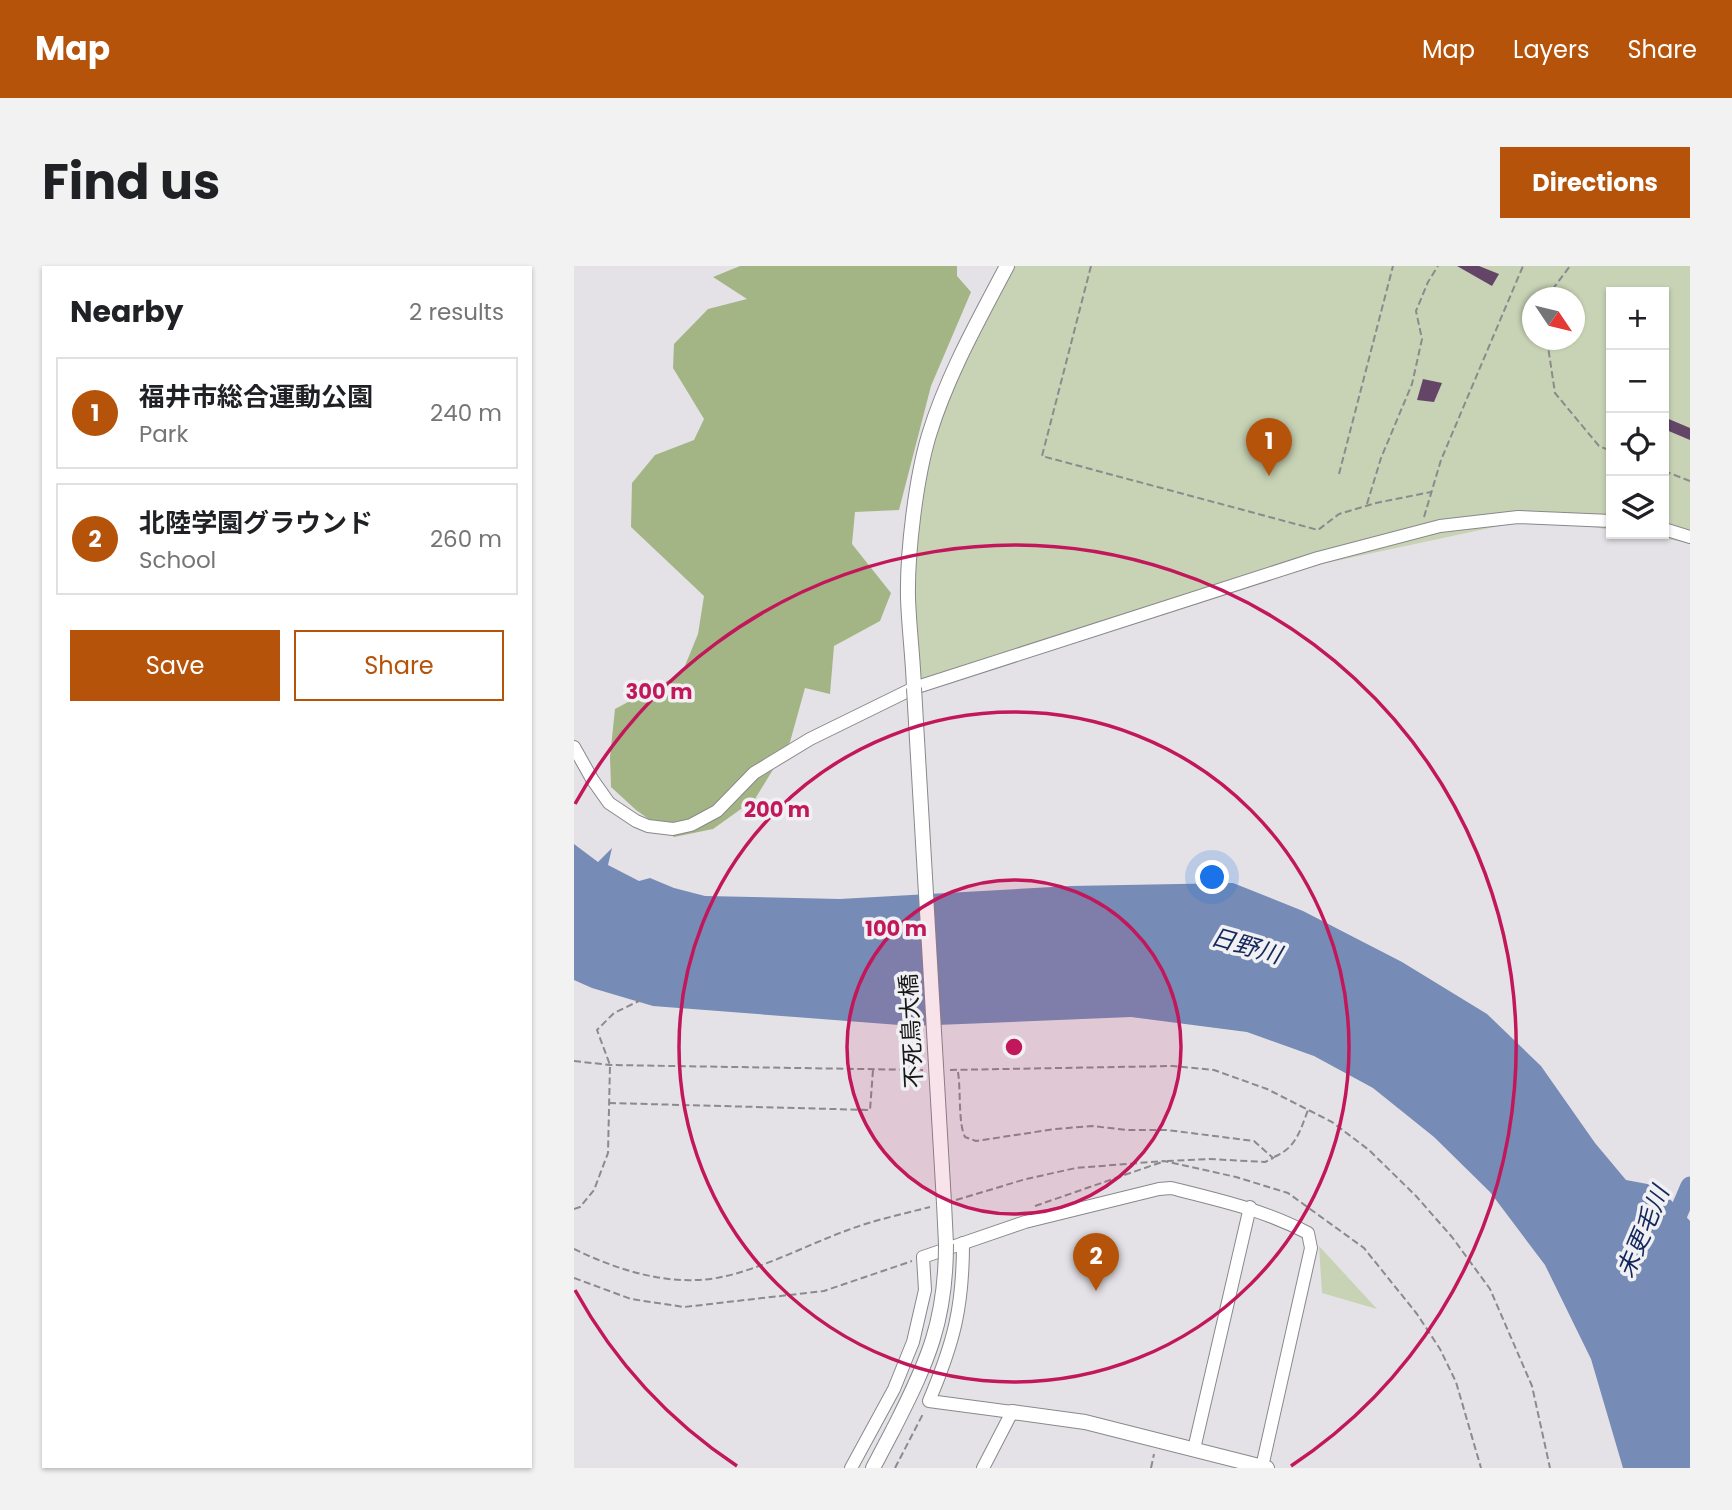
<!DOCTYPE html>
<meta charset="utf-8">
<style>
:root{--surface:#fff;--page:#f2f2f2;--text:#202124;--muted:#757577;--line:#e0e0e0;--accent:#b45309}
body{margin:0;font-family:Poppins,"Noto Sans JP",sans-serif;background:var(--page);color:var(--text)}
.controls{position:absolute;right:21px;top:21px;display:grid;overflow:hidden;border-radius:0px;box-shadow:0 2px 5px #0004}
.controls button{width:63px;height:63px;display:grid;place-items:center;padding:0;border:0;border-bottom:2px solid var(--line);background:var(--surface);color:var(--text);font:35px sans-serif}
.compass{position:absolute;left:948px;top:21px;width:63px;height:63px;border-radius:50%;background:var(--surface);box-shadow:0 2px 5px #0004;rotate:125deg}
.you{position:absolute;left:639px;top:612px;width:24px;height:24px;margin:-18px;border:5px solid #fff;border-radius:50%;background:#1a73e8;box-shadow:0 0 0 10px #1a73e833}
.badge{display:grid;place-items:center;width:46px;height:46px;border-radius:50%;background:var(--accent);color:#fff;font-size:23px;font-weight:700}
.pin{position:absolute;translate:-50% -58px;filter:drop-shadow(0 2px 4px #0008)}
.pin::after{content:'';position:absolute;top:37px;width:24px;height:21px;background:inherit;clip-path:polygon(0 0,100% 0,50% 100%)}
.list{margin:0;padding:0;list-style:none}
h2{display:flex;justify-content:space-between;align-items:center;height:91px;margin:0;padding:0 28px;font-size:30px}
h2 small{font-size:23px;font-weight:400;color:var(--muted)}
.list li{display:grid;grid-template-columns:46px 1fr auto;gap:21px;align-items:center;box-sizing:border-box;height:112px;margin:0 14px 14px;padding:0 14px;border:2px solid var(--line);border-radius:0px}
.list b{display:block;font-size:26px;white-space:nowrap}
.list p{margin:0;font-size:23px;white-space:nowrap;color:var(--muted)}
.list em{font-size:23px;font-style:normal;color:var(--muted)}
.actions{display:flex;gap:14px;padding:21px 28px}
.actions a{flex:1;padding:16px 0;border:2px solid var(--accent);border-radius:0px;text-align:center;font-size:24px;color:var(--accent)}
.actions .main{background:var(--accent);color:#fff}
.icon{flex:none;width:38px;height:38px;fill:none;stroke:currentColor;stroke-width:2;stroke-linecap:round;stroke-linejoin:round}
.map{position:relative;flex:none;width:1116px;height:1202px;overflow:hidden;border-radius:0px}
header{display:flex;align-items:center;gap:42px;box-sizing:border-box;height:98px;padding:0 35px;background:var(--accent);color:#fff}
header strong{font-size:33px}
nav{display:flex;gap:38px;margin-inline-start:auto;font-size:24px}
.intro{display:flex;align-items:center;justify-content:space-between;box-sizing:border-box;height:168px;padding:0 42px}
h1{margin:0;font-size:49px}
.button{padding:18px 32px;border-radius:0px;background:var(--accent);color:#fff;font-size:24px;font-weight:700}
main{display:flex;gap:42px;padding:0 42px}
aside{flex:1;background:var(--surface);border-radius:0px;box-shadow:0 2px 5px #0004}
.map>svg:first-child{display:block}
.green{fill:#c8d3b5;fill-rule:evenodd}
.forest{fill:#a4b585}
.water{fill:#768bb5}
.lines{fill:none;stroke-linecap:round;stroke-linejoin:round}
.river{stroke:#768bb5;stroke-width:19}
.building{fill:#644568}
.minor-casing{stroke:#89888b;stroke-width:14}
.tertiary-casing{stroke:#89888b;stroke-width:16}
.path{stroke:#8b8a8d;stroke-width:2;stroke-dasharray:7 3.5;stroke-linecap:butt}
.minor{stroke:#fff;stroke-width:12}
.tertiary{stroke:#fff;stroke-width:14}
.tertiary-bridge-casing{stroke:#89888b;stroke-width:16;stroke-linecap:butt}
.tertiary-bridge{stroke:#fff;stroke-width:14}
.ring{fill:none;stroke:#c2185b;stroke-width:3.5}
.labels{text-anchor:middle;stroke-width:7;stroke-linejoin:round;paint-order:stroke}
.street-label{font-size:23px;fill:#171718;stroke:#f1f0f3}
.water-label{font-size:24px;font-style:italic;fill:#12275c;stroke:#f1f0f3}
.centre{fill:#c2185b;stroke:#f1f0f3;stroke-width:3.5}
.ring-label{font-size:21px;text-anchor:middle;font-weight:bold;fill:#c2185b;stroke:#f1f0f3;stroke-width:7;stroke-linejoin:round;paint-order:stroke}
</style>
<header>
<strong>Map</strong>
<nav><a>Map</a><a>Layers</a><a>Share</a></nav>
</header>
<div class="intro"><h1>Find us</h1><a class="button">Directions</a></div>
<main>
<aside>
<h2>Nearby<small>2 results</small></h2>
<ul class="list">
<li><span class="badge">1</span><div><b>福井市総合運動公園</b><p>Park</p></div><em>240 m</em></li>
<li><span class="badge">2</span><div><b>北陸学園グラウンド</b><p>School</p></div><em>260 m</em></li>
</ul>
<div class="actions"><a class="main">Save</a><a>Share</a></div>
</aside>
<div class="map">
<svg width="1116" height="1202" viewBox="0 0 1116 1202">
<rect width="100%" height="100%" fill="#e4e2e6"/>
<!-- green -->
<g class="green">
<path d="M435,0H1116V277L1061,268H1090V26H1037V264L963,252L682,312L340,422L338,270L352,217L355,169ZM958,32H1000V74H958Z"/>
<path d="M745,980L803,1043L748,1027Z"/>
</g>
<!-- forest -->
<path class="forest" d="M166,0H383V10L397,26L357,120L325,244L281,246L278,278L317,327L306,355L260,380L256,428L231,422L216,476L181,533L139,563L100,571L62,544L37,521L36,491L41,443L108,407L124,368L130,330L57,261L58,217L81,189L120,174L130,153L99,102L100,78L134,43L173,33L139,11Z"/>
<!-- water -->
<path class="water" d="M0,578L24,596L38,582L34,599L65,615L76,612L100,622L131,630L266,633L497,620L659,617L729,645L828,696L913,748L967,800L1021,877L1052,914L1084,920L1116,955V1202H1049L1017,1093L971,999L916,926L860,871L799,822L740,790L673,766L557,751L338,760L79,740L18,722L0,714Z"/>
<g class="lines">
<!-- river -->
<path class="river" d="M1096,967L1116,920"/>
</g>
<!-- building -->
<g class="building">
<path d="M883,0H905L925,8L918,20Z"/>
<path d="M849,113L868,117L860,136L843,134Z"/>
<path d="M1090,151L1116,162V174L1090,163Z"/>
</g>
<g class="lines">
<!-- minor casing -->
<g class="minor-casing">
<g id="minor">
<path d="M1090,263L1116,271"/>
<path d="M0,481L18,513L35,537L62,555L74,560L99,563L117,559L143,545L180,507L236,473L340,422L744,292L866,260L944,251L1037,255"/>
<path d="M389,977C389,1041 380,1076 355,1135L438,1146L409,1202"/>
<path d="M620,1183L676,941"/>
<path d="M277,1202L320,1123L339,1076L351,1024L349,991L451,956L585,923L597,922C645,934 690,944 734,967L737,982L688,1201"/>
</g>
</g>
<!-- tertiary casing -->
<g class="tertiary-casing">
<g id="tertiary">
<path d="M340,422C339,392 335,362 334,332C333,287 342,212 355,169C373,110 404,55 433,0"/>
<path d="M370,937L372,978"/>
<path d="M438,1146L511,1156L693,1202"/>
<path d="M299,1202L320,1162"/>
</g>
</g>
<!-- path -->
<g class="path">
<path d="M517,0L468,190L744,264L765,248L802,237L857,226"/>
<path d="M972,32L996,0"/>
<path d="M973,74L981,127L1025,180L1037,185"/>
<path d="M1090,205L1116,215"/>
<path d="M765,208L819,0"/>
<path d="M793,238L807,192L838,118L848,73L842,45L854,16L864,0"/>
<path d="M850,251L867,194L949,0"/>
<path d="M0,795L36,799L349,804"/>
<path d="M376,804L599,800L640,804L693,823L758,856L795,884L842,930L878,971L916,1023L958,1120L976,1202"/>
<path d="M384,806C387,825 384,857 391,871L402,875L481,863L518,860L553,864H593L680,875L699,892L691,896L635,893L593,895"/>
<path d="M35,837L296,844L299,804"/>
<path d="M700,891C722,882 726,865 734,844"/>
<path d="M382,934L452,913L502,902L590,895L662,911L714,927L790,982L843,1048L866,1083L882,1116L907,1202"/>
<path d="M461,940L588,896"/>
<path d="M0,943L6,941L20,924L34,887L36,799L23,764L40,747L67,734"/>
<path d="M0,983C37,1001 81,1016 123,1014C170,1013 229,980 274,964C300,954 329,948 356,941"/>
<path d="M0,1012L57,1033L110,1041L250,1025L338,995"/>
<path d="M321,1202L350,1146"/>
<path d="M577,1202L580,1188"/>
</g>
<!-- minor -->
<use href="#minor" class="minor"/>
<!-- tertiary -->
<use href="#tertiary" class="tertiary"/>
<!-- tertiary-bridge casing -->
<g class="tertiary-bridge-casing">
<g id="tertiary-bridge">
<path d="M340,422L370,937"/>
<path d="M320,1162C354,1095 372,1055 372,978"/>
</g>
</g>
<!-- tertiary-bridge -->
<use href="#tertiary-bridge" class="tertiary-bridge"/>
</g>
<!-- distance rings -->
<circle cx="440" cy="781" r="167" fill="#c2185b" fill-opacity=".12"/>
<g class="ring">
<circle cx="440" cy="781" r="167"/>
<circle cx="440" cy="781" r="335"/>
<path d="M163 1200A502 502 0 0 1 1 1024M1 538A502 502 0 1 1 717 1200"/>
</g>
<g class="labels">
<!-- street labels -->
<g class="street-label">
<text transform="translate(337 765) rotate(-93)" y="8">不死鳥大橋</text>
</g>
<!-- water labels -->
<g class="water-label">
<text transform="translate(672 680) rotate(16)" y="8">日野川</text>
<text transform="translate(1069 966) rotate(-67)" y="8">未更毛川</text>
</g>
</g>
<circle cx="440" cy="781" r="10" class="centre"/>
<g class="ring-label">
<text x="85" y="433">300 m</text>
<text x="203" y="551">200 m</text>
<text x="322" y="670">100 m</text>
</g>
</svg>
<div class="controls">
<button>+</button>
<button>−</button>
<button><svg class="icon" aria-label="locate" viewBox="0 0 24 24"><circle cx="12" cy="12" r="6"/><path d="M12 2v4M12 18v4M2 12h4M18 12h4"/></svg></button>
<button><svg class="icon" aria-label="layers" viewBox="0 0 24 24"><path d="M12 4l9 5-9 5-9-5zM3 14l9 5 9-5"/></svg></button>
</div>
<svg class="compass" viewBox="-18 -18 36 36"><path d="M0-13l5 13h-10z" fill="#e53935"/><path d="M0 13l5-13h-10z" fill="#757577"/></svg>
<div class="you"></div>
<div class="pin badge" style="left:695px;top:210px">1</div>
<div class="pin badge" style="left:522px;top:1025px">2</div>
</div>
</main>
